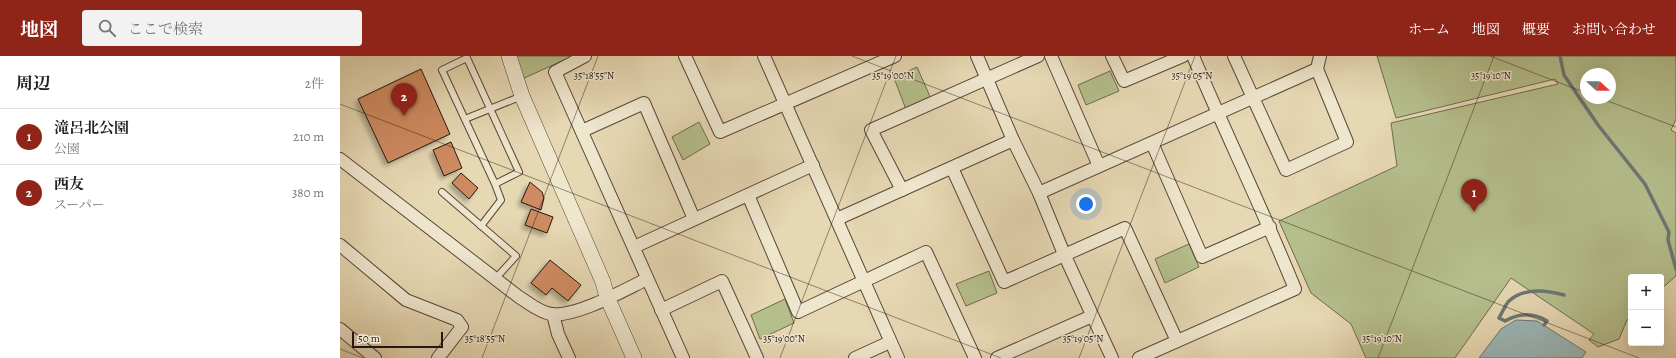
<!DOCTYPE html>
<html lang="ja">
<meta charset="utf-8">
<style>
:root{--surface:#fff;--page:#f2f2f2;--text:#202124;--muted:#757577;--line:#e0e0e0;--accent:#8f2418}
body{margin:0;font-family:Alegreya,"Noto Serif JP",serif;background:var(--page);color:var(--text)}
.controls{position:absolute;right:12px;bottom:12px;display:grid;overflow:hidden;border-radius:4px;box-shadow:0 4px 16px #0002}
.controls button{width:36px;height:36px;display:grid;place-items:center;padding:0;border:0;border-bottom:1px solid var(--line);background:var(--surface);color:var(--text);font:20px sans-serif}
.compass{position:absolute;left:1240px;top:12px;width:36px;height:36px;border-radius:50%;background:var(--surface);box-shadow:0 4px 16px #0002;rotate:111deg}
.scale{position:absolute;left:12px;bottom:10px;width:91px;box-sizing:border-box;padding-left:4px;border:2px solid #271710;border-top:0;font-size:11px;line-height:14px;white-space:nowrap;color:#271710;-webkit-text-stroke:3px #efe6ce;paint-order:stroke}
.you{position:absolute;left:746px;top:148px;width:14px;height:14px;margin:-10px;border:3px solid #fff;border-radius:50%;background:#1a73e8;box-shadow:0 0 0 6px #1a73e833}
.badge{display:grid;place-items:center;width:26px;height:26px;border-radius:50%;background:var(--accent);color:#fff;font-size:13px;font-weight:700}
.pin{position:absolute;translate:-50% -33px;filter:drop-shadow(0 1px 2px #0008)}
.pin::after{content:'';position:absolute;top:21px;width:14px;height:12px;background:inherit;clip-path:polygon(0 0,100% 0,50% 100%)}
.list{margin:0;padding:0;list-style:none}
h2{display:flex;justify-content:space-between;align-items:center;height:52px;margin:0;padding:0 16px;font-size:17px}
h2 small{font-size:13px;font-weight:400;color:var(--muted)}
.list li{display:grid;grid-template-columns:26px 1fr auto;gap:12px;align-items:center;box-sizing:border-box;height:56px;padding:0 16px;border-top:1px solid var(--line)}
.list b{display:block;font-size:15px;white-space:nowrap}
.list p{margin:0;font-size:13px;white-space:nowrap;color:var(--muted)}
.list em{font-size:13px;font-style:normal;color:var(--muted)}
.icon{flex:none;width:22px;height:22px;fill:none;stroke:currentColor;stroke-width:2;stroke-linecap:round;stroke-linejoin:round}
.map{position:relative;flex:none;width:1336px;height:302px;overflow:hidden}
header{display:flex;align-items:center;gap:24px;box-sizing:border-box;height:56px;padding:0 20px;background:var(--accent);color:#fff}
header strong{font-size:19px}
nav{display:flex;gap:22px;margin-inline-start:auto;font-size:14px}
.search{width:280px;height:36px;background:var(--page);display:flex;align-items:center;gap:10px;box-sizing:border-box;padding:0 14px;border-radius:4px;color:var(--muted);font-size:15px}
main{display:flex}
aside{flex:1;background:var(--surface)}
.map>svg:first-child{display:block}
.green{fill:#b5bf8c;stroke:#6e6b4e;fill-rule:evenodd}
.water{fill:#9cb7b8;stroke:#6d7775}
.lines{fill:none;stroke-linecap:round;stroke-linejoin:round}
.stream{stroke:#6d7775;stroke-width:3.5}
.building{fill:#ce8a60;stroke:#271710;filter:url(#shadow)}
.service-casing{stroke:#574739;stroke-width:8}
.minor-casing{stroke:#574739;stroke-width:14}
.tertiary-casing{stroke:#574739;stroke-width:16}
.service{stroke:#efe6ce;stroke-width:6}
.minor{stroke:#efe6ce;stroke-width:12}
.tertiary{stroke:#efe6ce;stroke-width:15}
.ticks{fill:none;stroke:#271710;stroke-width:1;stroke-opacity:0.45}
.ticks-label{font-size:10px;text-anchor:middle;fill:#271710;stroke:#efe6ce;stroke-width:3;stroke-linejoin:round;paint-order:stroke}
</style>
<header>
<strong>地図</strong>
<div class="search"><svg class="icon" aria-label="search" viewBox="0 0 24 24"><circle cx="10" cy="10" r="6"/><path d="M15 15l6 6"/></svg>ここで検索</div>
<nav><a>ホーム</a><a>地図</a><a>概要</a><a>お問い合わせ</a></nav>
</header>
<main>
<aside>
<h2>周辺<small>2件</small></h2>
<ul class="list">
<li><span class="badge">1</span><div><b>滝呂北公園</b><p>公園</p></div><em>210 m</em></li>
<li><span class="badge">2</span><div><b>西友</b><p>スーパー</p></div><em>380 m</em></li>
</ul>
</aside>
<div class="map">
<svg width="1336" height="302" viewBox="0 0 1336 302">
<defs>
<filter id="shadow"><feDropShadow dx="-3.5" dy="3.5" stdDeviation="2" flood-color="#0004"/></filter>
</defs>
<rect width="100%" height="100%" fill="#e6d8b3"/>
<filter id="stains"><feTurbulence type="fractalNoise" baseFrequency=".005" numOctaves="4"/><feColorMatrix values="0 0 0 0 .2 0 0 0 0 .09 0 0 0 0 .02 0 0 0 .5 -.17"/></filter>
<radialGradient id="worn" r=".72"><stop offset=".6" stop-color="#630" stop-opacity="0"/><stop offset="1" stop-color="#630" stop-opacity=".3"/></radialGradient>
<!-- green -->
<g class="green">
<path d="M174,0H233L182,23Z"/>
<path d="M1037,0H1336V63L1331,74L1336,77V220L1321,233V221H1291V260L1287,264L1279,283L1258,291L1249,284L1254,278L1171,222L1115,302H1026L1011,268L971,237L939,165L1057,110L1051,67L1218,28L1215,23L1056,62ZM1246,18H1270V42H1246Z"/>
<path d="M577,11L592,45L567,56L554,22Z"/>
<path d="M770,15L779,35L746,49L738,29Z"/>
<path d="M359,66L370,88L343,104L332,81Z"/>
<path d="M849,188L859,211L825,227L815,203Z"/>
<path d="M649,215L657,237L626,250L616,228Z"/>
<path d="M445,243L454,267L420,283L411,259Z"/>
</g>
<!-- water -->
<path class="water" d="M1176,264L1197,265L1246,296L1242,302H1139L1161,273Z"/>
<g class="lines">
<!-- stream -->
<g class="stream">
<path d="M1220,0L1224,19L1258,69L1305,128L1329,176L1328,184L1336,213"/>
<path d="M1204,269L1207,265C1193,256 1179,257 1165,265L1159,262C1162,257 1165,249 1169,245C1184,231 1206,234 1224,239"/>
</g>
</g>
<!-- building -->
<g class="building">
<path d="M81,13L110,78L48,107L18,43Z"/>
<path d="M111,86L122,112L104,120L93,94Z"/>
<path d="M121,117L138,132L129,143L112,127Z"/>
<path d="M190,126L202,136L204,142L201,154L181,146Z"/>
<path d="M191,153L213,161L207,177L185,169Z"/>
<path d="M210,204L241,229L228,245L212,232L206,239L191,227Z"/>
</g>
<g class="lines">
<!-- service casing -->
<g class="service-casing">
<g id="service">
<path d="M125,63L182,40"/>
<path d="M102,136L176,200L156,222"/>
<path d="M141,170L161,144L155,128L179,116L127,2L102,14L155,128"/>
</g>
</g>
<!-- minor casing -->
<g class="minor-casing">
<g id="minor">
<path d="M245,0L215,16L343,302"/>
<path d="M345,0L380,76L555,0"/>
<path d="M424,0L558,302"/>
<path d="M637,0L673,84L699,137L724,198L772,302"/>
<path d="M711,0L759,110"/>
<path d="M772,0L784,25L843,0"/>
<path d="M894,0L946,114L1007,86L977,13L980,0"/>
<path d="M242,75L304,47L354,163"/>
<path d="M812,87L862,201L930,171"/>
<path d="M0,103L179,241C189,247 199,256 211,258C235,262 284,234 307,223"/>
<path d="M612,112L664,226L785,172L837,285"/>
<path d="M562,134L531,74L698,0"/>
<path d="M699,137L977,13"/>
<path d="M408,139L458,256L586,196L635,302"/>
<path d="M497,163L673,84"/>
<path d="M0,189L66,244L117,264L122,271L98,302"/>
<path d="M294,191L473,109"/>
<path d="M321,254L382,225L417,302"/>
<path d="M213,258L218,278L229,302"/>
<path d="M0,273L35,302"/>
<path d="M515,302L550,286"/>
<path d="M657,302L752,260"/>
<path d="M799,302L955,233C923,154 886,78 853,0"/>
</g>
</g>
<!-- tertiary casing -->
<g class="tertiary-casing">
<path id="tertiary" d="M169,0L182,40L263,226L267,241L294,302"/>
</g>
<!-- service -->
<use href="#service" class="service"/>
<!-- minor -->
<use href="#minor" class="minor"/>
<!-- tertiary -->
<use href="#tertiary" class="tertiary"/>
</g>
<!-- ticks -->
<path class="ticks" d="M512,0L1299,302M1150,0L1246,37M1260,42L1336,71M0,48L661,302M0,293L23,302M142,302L258,0M440,302L556,0M739,302L855,0M1038,302L1154,0"/>
<g class="ticks-label">
<text x="254" y="23">35°18'55"N</text>
<text x="553" y="23">35°19'00"N</text>
<text x="852" y="23">35°19'05"N</text>
<text x="1151" y="23">35°19'10"N</text>
<text x="145" y="286">35°18'55"N</text>
<text x="444" y="286">35°19'00"N</text>
<text x="743" y="286">35°19'05"N</text>
<text x="1042" y="286">35°19'10"N</text>
</g>
<rect width="100%" height="100%" filter="url(#stains)"/>
<rect width="100%" height="100%" fill="url(#worn)"/>
</svg>
<div class="controls">
<button>+</button>
<button>−</button>
</div>
<svg class="compass" viewBox="-18 -18 36 36"><path d="M0-13l5 13h-10z" fill="#e53935"/><path d="M0 13l5-13h-10z" fill="#757577"/></svg>
<div class="scale">50 m</div>
<div class="you"></div>
<div class="pin badge" style="left:1134px;top:156px">1</div>
<div class="pin badge" style="left:64px;top:60px">2</div>
</div>
</main>
